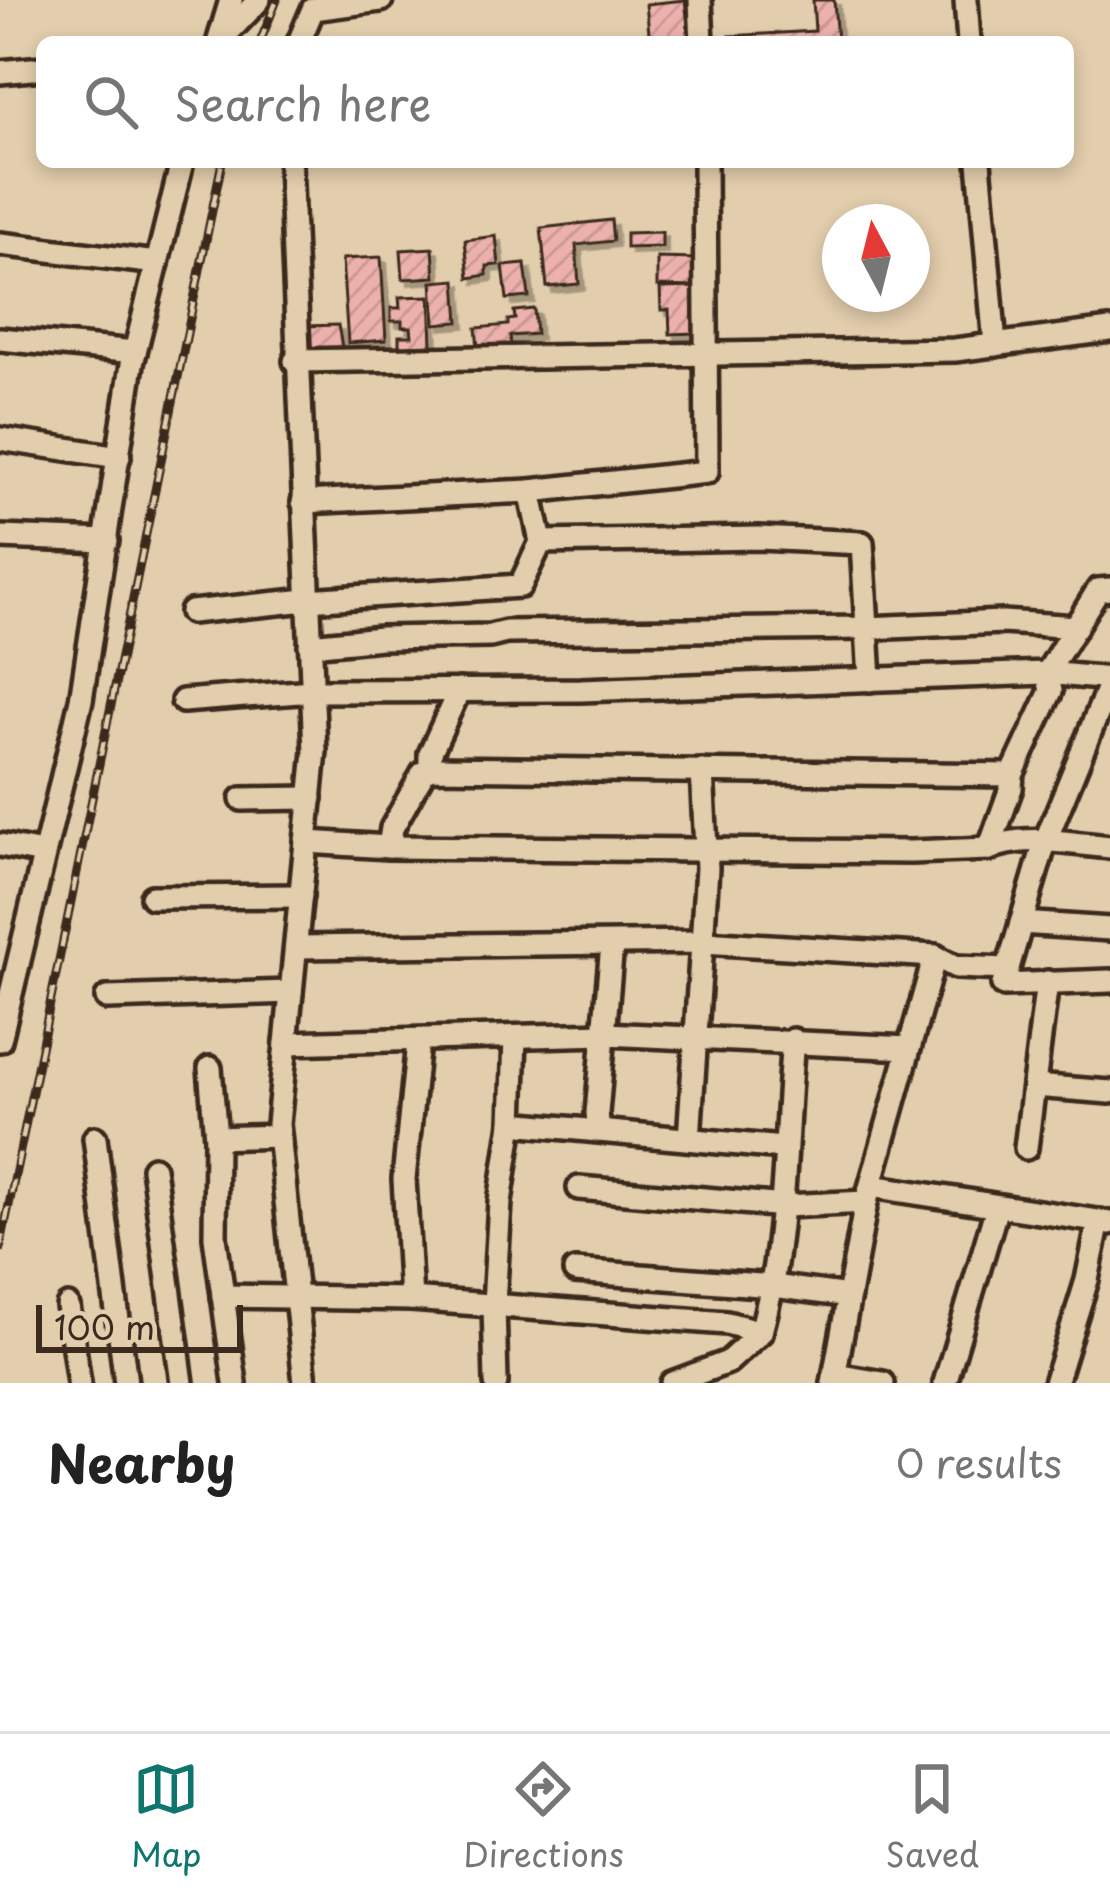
<!DOCTYPE html>
<style>
:root{--surface:#fff;--page:#f2f2f2;--text:#222;--muted:#767676;--line:#e0e0e0;--accent:#0f766e}
body{margin:0;font-family:"Playpen Sans",sans-serif;background:var(--page);color:var(--text)}
.compass{position:absolute;left:822px;top:204px;width:108px;height:108px;border-radius:50%;background:var(--surface);box-shadow:0 6px 18px #0003;rotate:353deg}
.scale{position:absolute;left:36px;bottom:30px;width:207px;box-sizing:border-box;padding-left:12px;border:6px solid #3b2a1e;border-top:0;font-size:33px;line-height:42px;white-space:nowrap;color:#3b2a1e;-webkit-text-stroke:9px #e2cdac;paint-order:stroke}
.list{margin:0;padding:0;list-style:none}
h2{display:flex;justify-content:space-between;align-items:center;height:156px;margin:0;padding:0 48px;font-size:51px}
h2 small{font-size:39px;font-weight:400;color:var(--muted)}
.icon{flex:none;width:66px;height:66px;fill:none;stroke:currentColor;stroke-width:2;stroke-linecap:round;stroke-linejoin:round}
.map{position:relative;flex:none;width:1110px;height:1383px;overflow:hidden}
.search{position:absolute;background:var(--surface);box-shadow:0 6px 18px #0003;left:36px;right:36px;top:36px;height:132px;display:flex;align-items:center;gap:30px;box-sizing:border-box;padding:0 42px;border-radius:18px;color:var(--muted);font-size:45px}
.sheet{height:348px;background:var(--surface)}
nav{display:flex;justify-content:space-around;align-items:center;box-sizing:border-box;height:168px;border-top:3px solid var(--line);background:var(--surface);font-size:33px;color:var(--muted)}
nav a{display:grid;justify-items:center;gap:6px}
nav .on{color:var(--accent)}
.map>svg:first-child{display:block}
.building{fill:url(#building-hatch);stroke:#3b2a1e;stroke-width:3;filter:url(#shadow)}
.lines{fill:none;stroke-linecap:round;stroke-linejoin:round}
.minor-casing{stroke:#3b2a1e;stroke-width:30}
.minor{stroke:#e2cdac;stroke-width:21}
.rail-casing{stroke:#3b2a1e;stroke-width:9}
.rail{stroke:#e2cdac;stroke-width:4.5;stroke-dasharray:14;stroke-linecap:butt}
</style>
<div class="map">
<svg width="1110" height="1383" viewBox="0 0 1110 1383">
<defs>
<pattern id="building-hatch" width="6" height="6" patternUnits="userSpaceOnUse" patternTransform="scale(3)"><rect width="6" height="6" fill="#ecb1ac"/><path d="M-1 1l2-2M0 6l6-6M5 7l2-2" fill="none" stroke="#cb9894"/></pattern>
<filter id="shadow"><feDropShadow dx="5.5" dy="5.5" stdDeviation="0" flood-color="#0004"/></filter>
</defs>
<rect width="100%" height="100%" fill="#e2cdac"/>
<filter id="ink" filterUnits="userSpaceOnUse"><feTurbulence type="fractalNoise" baseFrequency=".00833" numOctaves="2"/><feDisplacementMap in="SourceGraphic" scale="24" xChannelSelector="R" yChannelSelector="G"/><feConvolveMatrix kernelMatrix="1 2 1 2 8 2 1 2 1" color-interpolation-filters="sRGB"/></filter>
<g filter="url(#ink)">
<!-- building -->
<g class="building">
<path d="M685,0L690,42H650L646,4Z"/>
<path d="M813,0H834L837,42H731L730,36L815,31Z"/>
<path d="M611,220L613,241L576,245L579,284L547,287L541,228Z"/>
<path d="M662,232V247L626,248V233Z"/>
<path d="M496,236L499,265L487,266V275L469,278L465,240Z"/>
<path d="M433,248L435,277L403,279L401,250Z"/>
<path d="M381,257L386,340L348,343L342,259Z"/>
<path d="M657,258L696,259L695,287L657,286Z"/>
<path d="M525,264L529,297L507,299L503,266Z"/>
<path d="M456,280L459,322L435,324L432,282Z"/>
<path d="M701,287V310L695,311V333L670,334L669,310H661L660,288Z"/>
<path d="M430,296L432,345L399,347V336H412L411,327H402V321H391V308H400L399,297Z"/>
<path d="M534,309L536,334L510,336L511,345L478,348L476,328L508,325V320L515,319L514,311Z"/>
<path d="M338,325L342,347L306,348L304,326Z"/>
</g>
<g class="lines">
<!-- minor casing -->
<g class="minor-casing">
<g id="minor">
<path d="M700,0L702,42"/>
<path d="M966,0L969,42"/>
<path d="M219,40L231,0"/>
<path d="M219,42L259,0"/>
<path d="M299,42L313,9L381,0"/>
<path d="M0,72L42,68"/>
<path d="M290,162L315,751L278,1124L305,1383"/>
<path d="M979,162L995,345"/>
<path d="M0,244L157,263"/>
<path d="M0,339L135,352"/>
<path d="M295,361L955,350L1110,330"/>
<path d="M0,439L119,457"/>
<path d="M303,502L530,491L707,472L705,162"/>
<path d="M0,537L107,541"/>
<path d="M191,612L307,600L520,586L541,542L530,491"/>
<path d="M310,645L381,638L490,636L506,632L867,628L862,543L759,538L541,542"/>
<path d="M870,680L867,628L1003,622L1076,627"/>
<path d="M1110,683L1045,842L1003,985L1110,981"/>
<path d="M183,701L312,691L581,690L1047,673L1098,590L1110,589"/>
<path d="M430,768V754L459,690"/>
<path d="M242,799L311,798"/>
<path d="M306,842L389,847L911,852L989,849C1022,833 1074,844 1110,847"/>
<path d="M0,845L43,853"/>
<path d="M389,847L392,828L423,773L430,768L1012,775"/>
<path d="M989,849L1011,788L1012,775L1051,691L1047,673L1110,679"/>
<path d="M152,897L301,896"/>
<path d="M1021,923L1110,929"/>
<path d="M296,947L703,942L935,956L956,967L1008,969"/>
<path d="M107,998L291,992"/>
<path d="M0,1040L81,700L132,364L182,162"/>
<path d="M286,1043L605,1034L909,1048"/>
<path d="M210,1068L216,1138L215,1237L235,1383"/>
<path d="M1034,1086L1110,1092"/>
<path d="M512,1123L783,1148"/>
<path d="M599,1131L597,1113L612,945"/>
<path d="M95,1138L126,1383"/>
<path d="M216,1138L279,1136"/>
<path d="M689,1139L707,868L702,771"/>
<path d="M1026,1148L1047,982"/>
<path d="M153,1168L182,1383"/>
<path d="M871,1186L1110,1223"/>
<path d="M579,1188L785,1206L866,1202"/>
<path d="M575,1271L773,1286L849,1296"/>
<path d="M223,1296L411,1299L727,1323L761,1332C787,1237 784,1139 793,1040"/>
<path d="M411,1299L404,1179L418,1042"/>
<path d="M68,1306L79,1383"/>
<path d="M835,1375L883,1383"/>
<path d="M496,1383L494,1304L500,1202L512,1123L515,1037"/>
<path d="M672,1383L728,1362L761,1332"/>
<path d="M833,1383L866,1202L935,956"/>
<path d="M945,1383L997,1207"/>
<path d="M1055,1383L1087,1280L1099,1221"/>
</g>
</g>
<!-- minor -->
<use href="#minor" class="minor"/>
<!-- rail casing -->
<g class="rail-casing">
<g id="rail">
<path d="M260,42L277,0"/>
<path d="M0,1249L222,162"/>
</g>
</g>
<!-- rail -->
<use href="#rail" class="rail"/>
</g>
</g>
</svg>
<svg class="compass" viewBox="-18 -18 36 36"><path d="M0-13l5 13h-10z" fill="#e53935"/><path d="M0 13l5-13h-10z" fill="#767676"/></svg>
<div class="scale">100 m</div>
<div class="search"><svg class="icon" aria-label="search" viewBox="0 0 24 24"><circle cx="10" cy="10" r="6"/><path d="M15 15l6 6"/></svg>Search here</div>
</div>
<section class="sheet">
<h2>Nearby<small>0 results</small></h2>
<ul class="list">
</ul>
</section>
<nav>
<a class="on"><svg class="icon" aria-label="map" viewBox="0 0 24 24"><path d="M3 6l6-2 6 2 6-2v14l-6 2-6-2-6 2zM9 4v14M15 6v14"/></svg>Map</a>
<a><svg class="icon" aria-label="directions" viewBox="0 0 24 24"><path d="M12 3l9 9-9 9-9-9zM9 14v-3h6M13 9l2 2-2 2"/></svg>Directions</a>
<a><svg class="icon" aria-label="saved" viewBox="0 0 24 24"><path d="M7 4h10v16l-5-4-5 4z"/></svg>Saved</a>
</nav>
